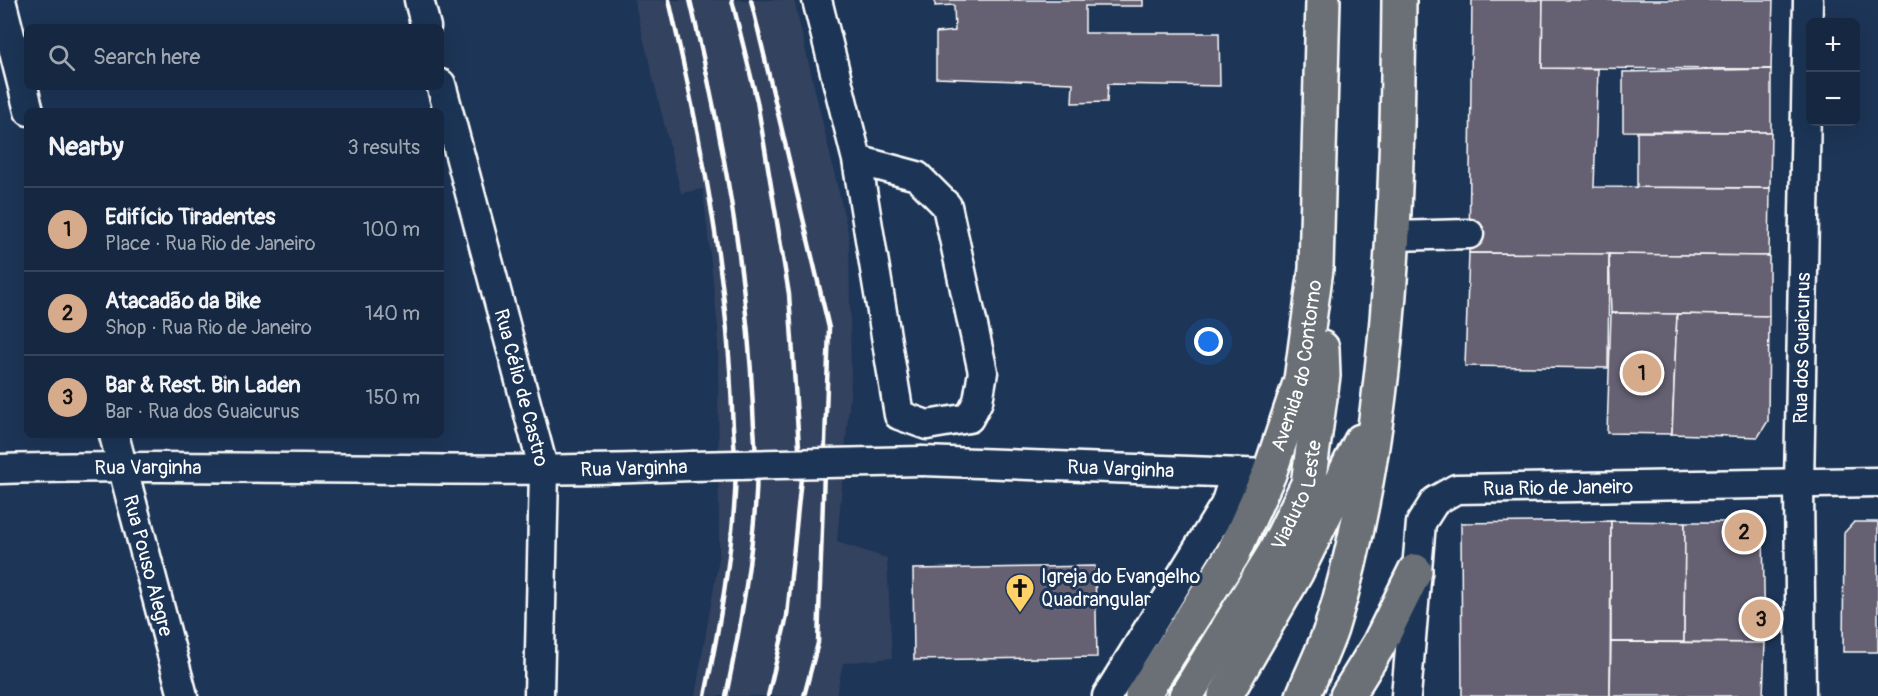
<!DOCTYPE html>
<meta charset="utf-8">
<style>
:root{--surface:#162841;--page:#23344c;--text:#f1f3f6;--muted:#9ea6b1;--line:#35445a;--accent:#d6ab8b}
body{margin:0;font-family:Pangolin,sans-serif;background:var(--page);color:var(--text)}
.controls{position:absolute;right:18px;top:18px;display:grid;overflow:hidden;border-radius:9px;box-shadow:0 6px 24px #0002}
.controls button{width:54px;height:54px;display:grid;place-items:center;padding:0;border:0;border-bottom:2px solid var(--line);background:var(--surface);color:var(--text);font:30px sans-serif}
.you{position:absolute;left:1209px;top:342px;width:21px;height:21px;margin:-15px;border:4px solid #fff;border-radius:50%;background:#1a73e8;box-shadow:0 0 0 9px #1a73e833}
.badge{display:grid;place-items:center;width:39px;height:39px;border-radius:50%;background:var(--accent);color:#111;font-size:20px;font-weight:700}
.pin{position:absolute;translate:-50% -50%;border:3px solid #fff;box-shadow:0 2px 6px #0006}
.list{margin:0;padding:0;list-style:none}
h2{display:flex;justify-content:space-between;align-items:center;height:78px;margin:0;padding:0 24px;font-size:26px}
h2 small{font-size:20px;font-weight:400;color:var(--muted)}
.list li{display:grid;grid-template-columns:39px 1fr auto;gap:18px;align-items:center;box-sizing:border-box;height:84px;padding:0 24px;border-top:2px solid var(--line)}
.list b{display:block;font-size:22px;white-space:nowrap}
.list p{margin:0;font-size:20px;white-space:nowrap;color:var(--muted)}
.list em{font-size:20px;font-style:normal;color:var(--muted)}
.icon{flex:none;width:33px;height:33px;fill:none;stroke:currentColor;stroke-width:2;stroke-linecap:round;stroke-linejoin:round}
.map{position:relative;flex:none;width:1878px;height:696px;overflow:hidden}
.search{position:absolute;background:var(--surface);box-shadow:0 6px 24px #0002;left:24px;top:24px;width:420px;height:66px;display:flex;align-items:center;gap:15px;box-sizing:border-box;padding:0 21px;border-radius:9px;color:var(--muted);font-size:22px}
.panel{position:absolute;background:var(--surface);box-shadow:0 6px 24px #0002;left:24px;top:108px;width:420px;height:330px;border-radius:9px}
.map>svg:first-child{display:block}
.built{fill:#33425f}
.building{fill:#656072;stroke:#fff;stroke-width:1.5}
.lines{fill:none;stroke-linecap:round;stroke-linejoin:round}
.minor-casing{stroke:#fff;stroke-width:33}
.major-casing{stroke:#fff;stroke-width:38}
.minor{stroke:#1d3557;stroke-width:28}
.major{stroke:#6b6f75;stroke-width:33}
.rail{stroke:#fff;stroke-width:4.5}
.minor-bridge-casing{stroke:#fff;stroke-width:33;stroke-linecap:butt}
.minor-bridge{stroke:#1d3557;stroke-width:28}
.labels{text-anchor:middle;stroke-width:6;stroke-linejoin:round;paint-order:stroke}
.street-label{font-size:20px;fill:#fff;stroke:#1d3557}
.poi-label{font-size:20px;fill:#fff;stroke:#1d3557;text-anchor:start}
</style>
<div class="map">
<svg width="1878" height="696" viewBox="0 0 1878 696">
<rect width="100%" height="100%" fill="#1d3557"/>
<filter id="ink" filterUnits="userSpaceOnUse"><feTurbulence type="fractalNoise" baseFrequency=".0167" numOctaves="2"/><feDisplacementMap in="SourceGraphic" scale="12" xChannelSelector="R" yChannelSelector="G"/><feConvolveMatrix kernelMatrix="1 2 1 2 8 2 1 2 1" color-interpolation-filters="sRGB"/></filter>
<g filter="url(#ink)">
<!-- built -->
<path class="built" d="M634,0H794L849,236L851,383L837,542L887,558L892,658L843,663L836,696H695L719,558L718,329L703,189L681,193Z"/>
<!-- building -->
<g class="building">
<path d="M935,0H1143V6H1085V33H1219L1220,86L1108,84L1107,102L1072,103L1073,83L936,78V33L955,31L954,5L935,6Z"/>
<path d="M1472,0H1543L1542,68L1598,69L1594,187L1770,188L1769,256L1469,253Z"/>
<path d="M1543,0H1773L1771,69L1542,68Z"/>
<path d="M1771,69V132L1623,131V72Z"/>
<path d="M1637,132H1771L1770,188L1637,187Z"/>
<path d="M1469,253L1609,254L1608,368L1465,366Z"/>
<path d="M1609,254L1769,256V316L1611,313Z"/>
<path d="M1611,313L1677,314L1672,434L1607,433Z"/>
<path d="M1677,314L1769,316L1768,421L1758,437L1672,434Z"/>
<path d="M1611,521L1610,696H1462L1461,523Z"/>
<path d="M1611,521L1685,522L1684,642H1611Z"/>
<path d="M1685,522H1748L1763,532L1765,643L1684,642Z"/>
<path d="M1854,522H1878V652H1843L1844,533Z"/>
<path d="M1095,566L1097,657L914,660L913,569Z"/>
<path d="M1611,642L1765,643L1763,696H1610Z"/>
</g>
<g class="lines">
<!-- minor casing -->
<g class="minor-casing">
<g id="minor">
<path d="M1,0L29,111"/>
<path d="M419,0L426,27"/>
<path d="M817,0L857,160L899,415L927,425L969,418L978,401L983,372L947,206L917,176L857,160"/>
<path id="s1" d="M441,84L544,471L539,696"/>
<path d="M1392,236L1469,234"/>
<path id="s2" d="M114,435L183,696"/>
<path id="s3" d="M923,461L1269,474"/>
<path id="s4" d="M0,469C230,462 461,476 691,466"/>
<path d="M1107,696L1225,505L1235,474"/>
<path id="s5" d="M1406,696L1421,523L1435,501L1456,489L1878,482"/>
<path id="s6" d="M1801,696L1799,485L1808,0"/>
</g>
</g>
<!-- major casing -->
<g class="major-casing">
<g id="major">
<path id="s7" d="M1142,696L1233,554L1269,474L1301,380L1316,269L1323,0"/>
<path id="s8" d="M1186,696L1275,552L1308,484L1323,376L1322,348"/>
<path d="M1225,696L1296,573L1361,441"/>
<path d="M1303,696C1312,674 1323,652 1331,629C1392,434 1397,204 1399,0"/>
<path d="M1347,696L1379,644L1415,571"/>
</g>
</g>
<!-- minor -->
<use href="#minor" class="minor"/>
<!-- major -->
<use href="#major" class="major"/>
<!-- rail -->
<g class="rail">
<path d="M669,0C700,134 727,269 732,408C733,436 737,466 735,494C731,562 719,629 705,696"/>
<path d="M690,0C722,135 747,269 753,408C754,436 758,466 756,494C752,562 740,629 726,696"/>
<path d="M732,0L757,101L789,294L801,478L787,616L768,696"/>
<path d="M751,0L829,328L818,643L804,696"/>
</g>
<!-- minor-bridge casing -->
<g class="minor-bridge-casing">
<path id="minor-bridge" d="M691,466L923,461"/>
</g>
<!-- minor-bridge -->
<use href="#minor-bridge" class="minor-bridge"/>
</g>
</g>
<!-- icons -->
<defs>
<g id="church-pin" transform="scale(1.5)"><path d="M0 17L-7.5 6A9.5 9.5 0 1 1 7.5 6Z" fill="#ffd166" stroke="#1d3557"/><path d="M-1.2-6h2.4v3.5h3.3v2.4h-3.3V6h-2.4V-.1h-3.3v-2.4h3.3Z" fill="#111"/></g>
</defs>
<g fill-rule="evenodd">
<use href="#church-pin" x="1020" y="588"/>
</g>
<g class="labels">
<!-- street labels -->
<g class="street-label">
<text dy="7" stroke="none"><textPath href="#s6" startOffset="348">Rua dos Guaicurus</textPath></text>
<text dy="7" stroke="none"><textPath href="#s7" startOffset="369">Avenida do Contorno</textPath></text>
<text dy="7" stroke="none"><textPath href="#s1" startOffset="314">Rua Célio de Castro</textPath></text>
<text dy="7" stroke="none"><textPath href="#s4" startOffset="148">Rua Varginha</textPath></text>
<text dy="7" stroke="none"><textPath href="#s4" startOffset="634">Rua Varginha</textPath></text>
<text dy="7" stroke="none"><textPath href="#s3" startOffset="198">Rua Varginha</textPath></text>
<text dy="7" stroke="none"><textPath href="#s5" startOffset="326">Rua Rio de Janeiro</textPath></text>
<text dy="7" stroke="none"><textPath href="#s8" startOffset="231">Viaduto Leste</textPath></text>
<text dy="7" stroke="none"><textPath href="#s2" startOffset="135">Rua Pouso Alegre</textPath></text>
</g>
<!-- poi labels -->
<g class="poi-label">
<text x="1041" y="583">Igreja do Evangelho<tspan x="1041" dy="23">Quadrangular</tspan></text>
</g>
</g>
</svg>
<div class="controls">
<button>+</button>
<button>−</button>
</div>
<div class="you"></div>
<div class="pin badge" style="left:1642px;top:373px">1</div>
<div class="pin badge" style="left:1744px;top:532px">2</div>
<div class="pin badge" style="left:1761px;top:619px">3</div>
<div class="search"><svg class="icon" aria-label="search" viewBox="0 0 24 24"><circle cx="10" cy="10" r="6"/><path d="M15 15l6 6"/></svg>Search here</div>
<section class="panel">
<h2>Nearby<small>3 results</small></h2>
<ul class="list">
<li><span class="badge">1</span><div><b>Edifício Tiradentes</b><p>Place · Rua Rio de Janeiro</p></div><em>100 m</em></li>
<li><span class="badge">2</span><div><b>Atacadão da Bike</b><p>Shop · Rua Rio de Janeiro</p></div><em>140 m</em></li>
<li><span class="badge">3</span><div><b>Bar &amp; Rest. Bin Laden</b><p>Bar · Rua dos Guaicurus</p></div><em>150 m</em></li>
</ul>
</section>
</div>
